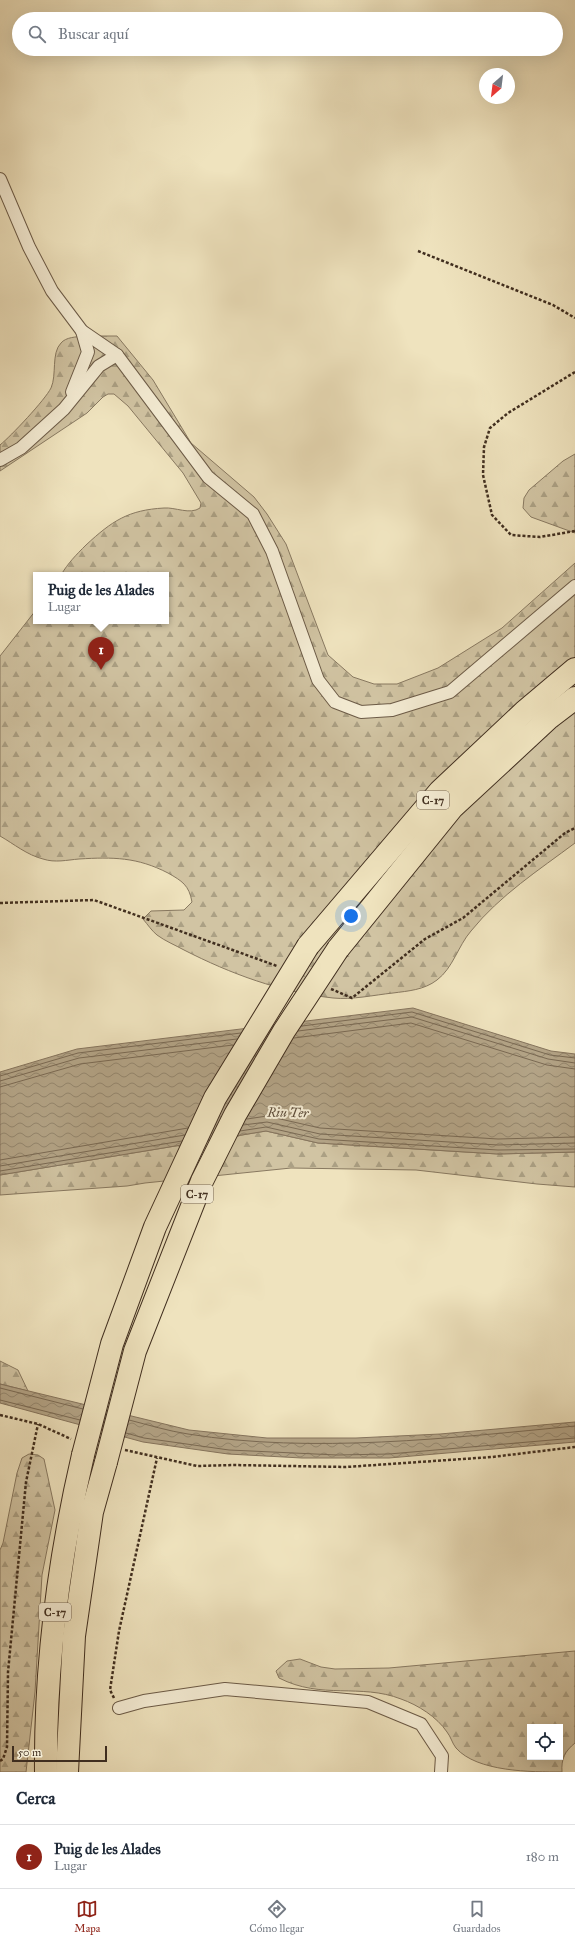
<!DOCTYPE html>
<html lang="es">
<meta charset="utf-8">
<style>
:root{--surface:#fff;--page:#f2f2f3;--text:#1f2937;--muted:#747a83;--line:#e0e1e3;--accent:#8f2418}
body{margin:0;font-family:"IM FELL Great Primer",serif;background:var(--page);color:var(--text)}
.controls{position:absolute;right:12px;bottom:12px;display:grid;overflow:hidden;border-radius:0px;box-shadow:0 4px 16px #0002}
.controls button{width:36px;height:36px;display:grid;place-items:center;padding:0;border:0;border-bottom:1px solid var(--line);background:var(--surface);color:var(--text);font:20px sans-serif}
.compass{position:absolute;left:479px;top:68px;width:36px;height:36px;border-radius:50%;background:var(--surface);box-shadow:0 4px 16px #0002;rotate:208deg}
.scale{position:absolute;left:12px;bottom:10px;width:95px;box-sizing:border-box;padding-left:4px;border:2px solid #402e1f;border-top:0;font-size:11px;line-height:14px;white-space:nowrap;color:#402e1f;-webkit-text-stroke:3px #f5edd5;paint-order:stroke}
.you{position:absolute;left:351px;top:916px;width:14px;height:14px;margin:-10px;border:3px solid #fff;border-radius:50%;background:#1a73e8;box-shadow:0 0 0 6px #1a73e833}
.badge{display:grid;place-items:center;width:26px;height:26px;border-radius:50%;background:var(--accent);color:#fff;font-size:13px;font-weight:700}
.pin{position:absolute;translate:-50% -33px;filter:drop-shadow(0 1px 2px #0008)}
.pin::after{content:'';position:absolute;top:21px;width:14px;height:12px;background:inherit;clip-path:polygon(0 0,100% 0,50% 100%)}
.popup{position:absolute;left:33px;top:572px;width:136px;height:52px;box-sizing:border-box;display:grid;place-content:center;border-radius:0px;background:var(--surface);filter:drop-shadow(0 1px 3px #0005);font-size:13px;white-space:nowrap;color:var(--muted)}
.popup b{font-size:15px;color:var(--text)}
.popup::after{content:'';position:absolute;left:50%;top:100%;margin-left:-8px;border:8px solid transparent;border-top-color:var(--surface)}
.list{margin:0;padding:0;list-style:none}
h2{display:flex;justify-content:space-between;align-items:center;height:52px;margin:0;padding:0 16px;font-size:17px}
h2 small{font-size:13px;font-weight:400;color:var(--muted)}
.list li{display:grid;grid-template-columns:26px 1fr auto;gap:12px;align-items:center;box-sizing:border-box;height:64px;padding:0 16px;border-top:1px solid var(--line)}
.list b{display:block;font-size:15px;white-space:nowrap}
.list p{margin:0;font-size:13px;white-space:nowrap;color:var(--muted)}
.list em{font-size:13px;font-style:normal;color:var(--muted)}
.icon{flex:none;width:22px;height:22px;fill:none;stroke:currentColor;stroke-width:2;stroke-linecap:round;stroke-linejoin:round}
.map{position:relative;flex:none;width:575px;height:1772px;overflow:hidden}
.search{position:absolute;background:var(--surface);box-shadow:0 4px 16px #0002;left:12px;right:12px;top:12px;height:44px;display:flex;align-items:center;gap:10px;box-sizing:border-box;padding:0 14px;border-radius:22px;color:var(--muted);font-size:15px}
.sheet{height:116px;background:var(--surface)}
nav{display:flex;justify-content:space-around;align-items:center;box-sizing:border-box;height:56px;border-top:1px solid var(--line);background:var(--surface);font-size:11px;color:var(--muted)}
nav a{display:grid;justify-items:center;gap:2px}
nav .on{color:var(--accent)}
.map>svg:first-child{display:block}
.forest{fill:url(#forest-firs);stroke:#887961;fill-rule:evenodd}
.water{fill:url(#water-waves);stroke:#86755e}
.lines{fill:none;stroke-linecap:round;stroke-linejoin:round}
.shore{stroke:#7a6a54;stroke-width:1}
.minor-casing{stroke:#6c5b47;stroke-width:14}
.motorway-casing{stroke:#402e1f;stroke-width:24}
.path{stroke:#402e1f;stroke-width:2.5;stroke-dasharray:3 2;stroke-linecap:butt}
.minor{stroke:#f5edd5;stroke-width:12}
.motorway{stroke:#efe3be;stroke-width:22}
.motorway-bridge-casing{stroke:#402e1f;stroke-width:24;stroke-linecap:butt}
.motorway-bridge{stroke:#efe3be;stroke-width:22}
.labels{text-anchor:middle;stroke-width:4;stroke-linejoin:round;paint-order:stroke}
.shield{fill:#f5edd5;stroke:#766756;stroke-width:1}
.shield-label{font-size:11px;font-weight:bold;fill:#402e1f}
.water-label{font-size:13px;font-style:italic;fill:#5d4c39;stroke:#f5edd5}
</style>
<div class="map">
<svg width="575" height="1772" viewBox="0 0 575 1772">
<defs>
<pattern id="forest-firs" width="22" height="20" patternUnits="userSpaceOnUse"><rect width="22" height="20" fill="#d1c4a3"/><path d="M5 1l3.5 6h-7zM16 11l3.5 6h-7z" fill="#aba084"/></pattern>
<pattern id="water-waves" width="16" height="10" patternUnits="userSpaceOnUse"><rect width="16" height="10" fill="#b4a588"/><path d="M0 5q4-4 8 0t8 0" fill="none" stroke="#94876f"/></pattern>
</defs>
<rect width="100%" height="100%" fill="#efe3be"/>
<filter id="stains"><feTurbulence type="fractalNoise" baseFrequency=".005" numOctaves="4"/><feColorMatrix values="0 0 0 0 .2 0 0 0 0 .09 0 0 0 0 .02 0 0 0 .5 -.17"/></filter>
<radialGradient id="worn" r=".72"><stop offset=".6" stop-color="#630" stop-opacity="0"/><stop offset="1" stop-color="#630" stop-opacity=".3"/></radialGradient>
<!-- forest -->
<g class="forest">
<path d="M84,336H117L153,380L191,443L254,497L267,514L286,544L328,655L353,677L374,684H397L438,668L502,628L575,563V843C539,870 500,895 471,931C458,946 453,968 437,980C424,990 408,991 393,993C374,995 352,1000 333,998C280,992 231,974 184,950C175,945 165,941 157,935C152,931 148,925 143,919L151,911L184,910L192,902C189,885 182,881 168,873C137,857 113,857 79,859C67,860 55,863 43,859C27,855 14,844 0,836V656L36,610V621H166V575H61C68,563 76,555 86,545C112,521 128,510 164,508C175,507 190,515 200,508L201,503L183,473L128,406L114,394H108L103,397L87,413L0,471V445C11,436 45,400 51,388C57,375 51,353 61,343C66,337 76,337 84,336Z"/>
<path d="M575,454V533L531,517L523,508L524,498L529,490L563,461Z"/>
<path d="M266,1131L318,1143L498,1154L575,1152V1187L537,1184L416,1170L291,1168L145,1183L127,1186L0,1195V1175Z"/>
<path d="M0,1361L18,1370L28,1391L0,1384Z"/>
<path d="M29,1454L38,1455L44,1459L55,1510L42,1575L35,1692L26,1772H0V1550L3,1543L17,1473L22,1458Z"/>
<path d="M575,1651V1743C565,1751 561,1759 562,1772C531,1772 477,1772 456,1748C452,1743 451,1737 447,1732C437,1717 418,1705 401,1699C360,1683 322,1700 279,1678L276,1671L287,1661L300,1659L321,1667L335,1669L389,1668ZM530,1727H560V1757H530Z"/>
</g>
<!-- water -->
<g class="water">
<path d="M413,1008L551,1051L575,1054V1152L498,1154L318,1143L266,1131L0,1175V1072L77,1049Z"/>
<path d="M0,1384L189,1430L267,1438H356L440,1434L575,1422V1442L389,1458H302L228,1454L143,1442L0,1403Z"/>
</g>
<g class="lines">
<!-- shore -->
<g class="shore">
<path d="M302,1026L412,1012L550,1055L575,1058"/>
<path d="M298,1031L412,1017L548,1059L575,1063"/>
<path d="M294,1038L411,1023L547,1065L575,1069"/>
<path d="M0,1076L78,1053L241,1033"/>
<path d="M0,1081L79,1058L237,1039"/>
<path d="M0,1087L80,1064L233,1045"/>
<path d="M247,1119L267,1116L320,1128L498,1139L575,1137"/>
<path d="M243,1125L267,1122L320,1134L498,1145L575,1143"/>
<path d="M240,1131L266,1127L319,1139L498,1150L575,1149"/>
<path d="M0,1160L188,1128"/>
<path d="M0,1166L185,1135"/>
<path d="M0,1171L182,1141"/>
<path d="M0,1388L83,1409"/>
<path d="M0,1400L80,1420"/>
<path d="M129,1420C149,1425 168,1431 188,1434C312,1454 451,1438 575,1426"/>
<path d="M126,1433L144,1438L229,1450L337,1455L389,1454L575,1438"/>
</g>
<!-- minor casing -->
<g class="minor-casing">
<g id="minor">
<path d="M0,179L29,247L52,291L82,331L117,355L208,477L253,514L272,551L318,680L335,702L361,712L392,710L450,692L575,586"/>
<path d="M72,392L88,352L82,331"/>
<path d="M0,460L21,448L64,409L99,366L117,355"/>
<path d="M119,1708L144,1701L225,1689L368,1702L421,1724L442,1756L441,1772"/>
</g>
</g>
<!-- motorway casing -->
<g class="motorway-casing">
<g id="motorway">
<path d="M308,946L440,791L524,712L575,669"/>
<path d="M338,949L452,808L549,718L575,698"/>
<path d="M46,1772C45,1666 59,1558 83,1455"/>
<path d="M67,1772L74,1636L92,1512L106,1462"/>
</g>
</g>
<!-- path -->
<g class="path">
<path d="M418,251L553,305L575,318"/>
<path d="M575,372L508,413L490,428L484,447L483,475L492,515L511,535L540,537L575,531"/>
<path d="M0,903L94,900L277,966"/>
<path d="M331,989L352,998L425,939L463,918L565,833L575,828"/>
<path d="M0,1415L38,1424L71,1439"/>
<path d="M125,1450L197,1466L234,1465L346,1467L492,1457L575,1447"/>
<path d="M114,1698L110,1690L119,1631L157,1458"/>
<path d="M0,1761L3,1759L7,1747L8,1672L26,1482L38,1424"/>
</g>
<!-- minor -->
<use href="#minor" class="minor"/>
<!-- motorway -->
<use href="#motorway" class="motorway"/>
<!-- motorway-bridge casing -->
<g class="motorway-bridge-casing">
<g id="motorway-bridge">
<path d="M83,1455L112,1344L155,1227L215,1098L308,946"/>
<path d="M106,1462L135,1351L202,1181L235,1115L284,1031L338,949"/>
</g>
</g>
<!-- motorway-bridge -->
<use href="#motorway-bridge" class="motorway-bridge"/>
</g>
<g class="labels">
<!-- shield labels -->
<g class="shield">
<rect x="417" y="791" width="32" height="18" rx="3"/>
<rect x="181" y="1185" width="32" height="18" rx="3"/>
<rect x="39" y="1603" width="32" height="18" rx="3"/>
</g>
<g class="shield-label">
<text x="433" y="804">C-17</text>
<text x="197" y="1198">C-17</text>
<text x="55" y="1616">C-17</text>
</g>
<!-- water labels -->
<g class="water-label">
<text transform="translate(288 1112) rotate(1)" y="5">Riu Ter</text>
</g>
</g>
<rect width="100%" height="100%" filter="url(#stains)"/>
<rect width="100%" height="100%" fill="url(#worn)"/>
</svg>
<div class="controls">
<button><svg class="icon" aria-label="locate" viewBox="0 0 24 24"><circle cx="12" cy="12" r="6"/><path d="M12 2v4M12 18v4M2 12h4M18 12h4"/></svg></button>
</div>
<svg class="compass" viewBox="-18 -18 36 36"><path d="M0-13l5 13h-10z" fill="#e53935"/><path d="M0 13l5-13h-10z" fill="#747a83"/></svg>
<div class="scale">50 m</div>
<div class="you"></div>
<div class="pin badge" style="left:101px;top:670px">1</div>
<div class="popup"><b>Puig de les Alades</b>Lugar</div>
<div class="search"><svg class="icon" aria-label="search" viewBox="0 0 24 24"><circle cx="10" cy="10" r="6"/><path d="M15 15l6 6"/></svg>Buscar aquí</div>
</div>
<section class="sheet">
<h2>Cerca<small></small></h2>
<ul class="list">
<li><span class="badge">1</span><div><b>Puig de les Alades</b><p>Lugar</p></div><em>180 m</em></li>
</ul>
</section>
<nav>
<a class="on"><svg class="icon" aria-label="map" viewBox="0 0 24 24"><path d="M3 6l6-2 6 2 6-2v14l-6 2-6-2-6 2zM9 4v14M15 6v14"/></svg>Mapa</a>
<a><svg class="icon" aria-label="directions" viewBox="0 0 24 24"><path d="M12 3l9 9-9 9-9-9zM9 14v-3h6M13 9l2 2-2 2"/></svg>Cómo llegar</a>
<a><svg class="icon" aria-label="saved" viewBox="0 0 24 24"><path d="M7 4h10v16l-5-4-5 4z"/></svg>Guardados</a>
</nav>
